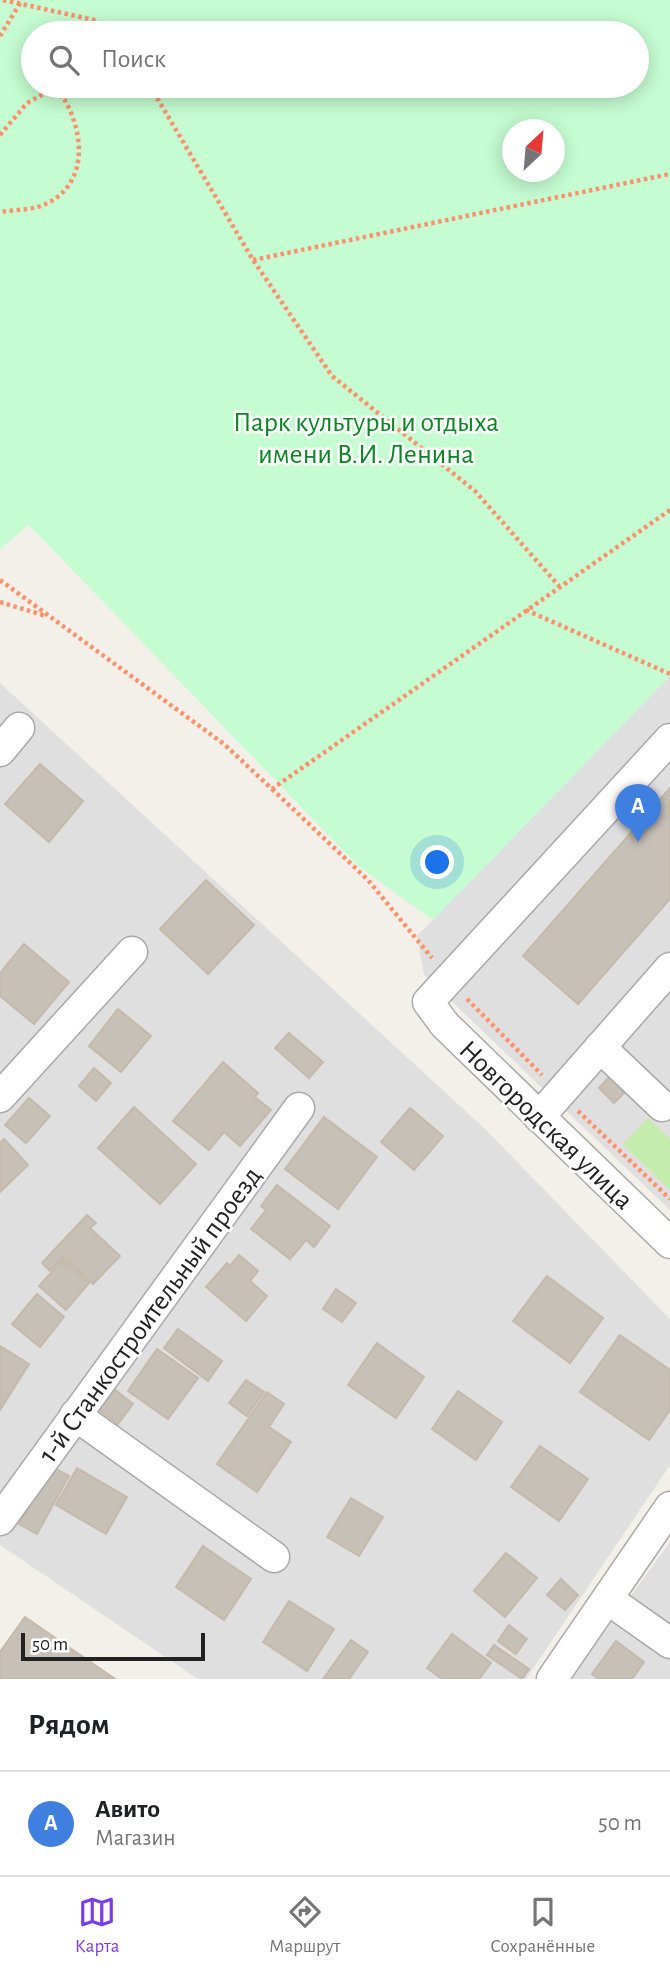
<!DOCTYPE html>
<html lang="ru">
<meta charset="utf-8">
<style>
:root{--surface:#fff;--page:#f6f6f6;--text:#202124;--muted:#757577;--line:#e0e0e0;--accent:#7c3aed}
body{margin:0;font-family:"Alegreya Sans",sans-serif;background:var(--page);color:var(--text)}
.compass{position:absolute;left:502px;top:119px;width:63px;height:63px;border-radius:50%;background:var(--surface);box-shadow:0 4px 18px #0003;rotate:26deg}
.scale{position:absolute;left:21px;bottom:18px;width:184px;box-sizing:border-box;padding-left:7px;border:4px solid #222;border-top:0;font-size:19px;line-height:24px;white-space:nowrap;color:#222;-webkit-text-stroke:5px #fff;paint-order:stroke}
.you{position:absolute;left:438px;top:863px;width:24px;height:24px;margin:-18px;border:5px solid #fff;border-radius:50%;background:#1a73e8;box-shadow:0 0 0 10px #1a73e833}
.badge{display:grid;place-items:center;width:46px;height:46px;border-radius:50%;background:var(--accent);color:#fff;font-size:23px;font-weight:700}
.pin{position:absolute;translate:-50% -58px;filter:drop-shadow(0 2px 4px #0008)}
.pin::after{content:'';position:absolute;top:37px;width:24px;height:21px;background:inherit;clip-path:polygon(0 0,100% 0,50% 100%)}
.list{margin:0;padding:0;list-style:none}
h2{display:flex;justify-content:space-between;align-items:center;height:91px;margin:0;padding:0 28px;font-size:30px}
h2 small{font-size:23px;font-weight:400;color:var(--muted)}
.list li{display:grid;grid-template-columns:46px 1fr auto;gap:21px;align-items:center;box-sizing:border-box;height:105px;padding:0 28px;border-top:2px solid var(--line)}
.list b{display:block;font-size:26px;white-space:nowrap}
.list p{margin:0;font-size:23px;white-space:nowrap;color:var(--muted)}
.list em{font-size:23px;font-style:normal;color:var(--muted)}
.icon{flex:none;width:38px;height:38px;fill:none;stroke:currentColor;stroke-width:2;stroke-linecap:round;stroke-linejoin:round}
.map{position:relative;flex:none;width:670px;height:1679px;overflow:hidden}
.search{position:absolute;background:var(--surface);box-shadow:0 4px 18px #0003;left:21px;right:21px;top:21px;height:77px;display:flex;align-items:center;gap:18px;box-sizing:border-box;padding:0 24px;border-radius:38px;color:var(--muted);font-size:26px}
.sheet{height:196px;background:var(--surface)}
nav{display:flex;justify-content:space-around;align-items:center;box-sizing:border-box;height:98px;border-top:2px solid var(--line);background:var(--surface);font-size:19px;color:var(--muted)}
nav a{display:grid;justify-items:center;gap:4px}
nav .on{color:var(--accent)}
.map>svg:first-child{display:block}
.residential{fill:#e0dfdf}
.grass{fill:#c4edad}
.park{fill:#c5fcd1;fill-rule:evenodd}
.building{fill:#c7c0b7;stroke:#c5b9aa;stroke-width:2}
.lines{fill:none;stroke-linecap:round;stroke-linejoin:round}
.minor-casing{stroke:#a9a9a9;stroke-width:33}
.path{stroke:#ff906c;stroke-width:4.5;stroke-dasharray:3.5 3.5;stroke-linecap:butt}
.minor{stroke:#fff;stroke-width:30}
.labels{text-anchor:middle;stroke-width:5;stroke-linejoin:round;paint-order:stroke}
.park-label{font-size:28px;fill:#088724;stroke:#fff}
.street-label{font-size:28px;fill:#222;stroke:#fff}
</style>
<div class="map">
<svg width="670" height="1679" viewBox="0 0 670 1679">
<rect width="100%" height="100%" fill="#f2f0e8"/>
<!-- residential -->
<g class="residential">
<path d="M670,676V1210L424,975L417,936Z"/>
<path d="M0,683L485,1129L670,1319V1465L526,1679H198L0,1545Z"/>
<path d="M670,1542V1679H570Z"/>
</g>
<!-- grass -->
<path class="grass" d="M648,1118L670,1139V1190L623,1144Z"/>
<!-- park -->
<path class="park" d="M0,0H670V676L433,920L358,866L29,525L0,549ZM33,33H637V86H33ZM512,130H554V172H512Z"/>
<!-- building -->
<g class="building">
<path d="M40,764L83,801L49,842L5,804Z"/>
<path d="M670,788V899L578,1004L523,956Z"/>
<path d="M206,880L254,925L208,974L160,929Z"/>
<path d="M24,944L69,982L34,1024L0,996V973Z"/>
<path d="M118,1009L151,1036L121,1072L89,1046Z"/>
<path d="M289,1033L323,1062L309,1078L275,1048Z"/>
<path d="M223,1062L258,1093L255,1097L271,1110L240,1146L224,1132L209,1150L173,1121Z"/>
<path d="M94,1068L111,1083L96,1101L79,1086Z"/>
<path d="M611,1075L627,1090L614,1103L599,1088Z"/>
<path d="M29,1098L50,1116L26,1143L5,1125Z"/>
<path d="M134,1107L196,1164L160,1204L98,1148Z"/>
<path d="M410,1108L443,1136L414,1170L381,1142Z"/>
<path d="M324,1117L377,1157L338,1209L285,1169Z"/>
<path d="M4,1139L28,1165L0,1192V1143Z"/>
<path d="M277,1185L330,1226L314,1247L306,1240L290,1259L251,1229L266,1210L261,1206Z"/>
<path d="M87,1215L96,1223L90,1228L120,1256L93,1284L63,1257L50,1271L42,1263Z"/>
<path d="M239,1255L258,1271L250,1281L267,1296L246,1321L206,1287L227,1263L230,1266Z"/>
<path d="M63,1260L89,1283L66,1310L39,1286Z"/>
<path d="M547,1276L603,1318L570,1363L513,1321Z"/>
<path d="M336,1289L356,1303L342,1322L323,1309Z"/>
<path d="M37,1294L64,1317L40,1347L12,1324Z"/>
<path d="M178,1329L222,1361L208,1381L164,1348Z"/>
<path d="M620,1335L670,1370V1410L649,1440L580,1392Z"/>
<path d="M377,1343L424,1377L396,1418L348,1385Z"/>
<path d="M0,1346L29,1364L0,1410Z"/>
<path d="M157,1349L198,1378L168,1419L128,1391Z"/>
<path d="M246,1380L264,1392L247,1416L229,1403Z"/>
<path d="M114,1389L133,1404L118,1424L99,1410Z"/>
<path d="M458,1391L502,1422L476,1460L432,1429Z"/>
<path d="M267,1392L284,1404L269,1427L291,1442L257,1492L217,1464Z"/>
<path d="M540,1446L588,1479L559,1521L511,1487Z"/>
<path d="M51,1466L69,1476L37,1534L19,1524Z"/>
<path d="M77,1468L127,1497L106,1534L56,1505Z"/>
<path d="M351,1498L383,1517L359,1556L327,1537Z"/>
<path d="M203,1546L251,1579L224,1620L176,1587Z"/>
<path d="M506,1553L537,1578L505,1617L474,1591Z"/>
<path d="M561,1579L578,1595L565,1610L547,1595Z"/>
<path d="M289,1601L334,1629L307,1671L263,1642Z"/>
<path d="M25,1617L115,1679H0V1652Z"/>
<path d="M509,1625L527,1639L516,1654L498,1641Z"/>
<path d="M452,1634L491,1663L479,1679H442L427,1668Z"/>
<path d="M351,1640L368,1652L349,1679H323Z"/>
<path d="M616,1641L644,1662L632,1679H599L592,1674Z"/>
<path d="M494,1645L529,1669L522,1679L487,1655Z"/>
</g>
<g class="lines">
<!-- minor casing -->
<g class="minor-casing">
<g id="minor">
<path d="M670,739L428,1002L445,1025L670,1243"/>
<path d="M0,751L19,728"/>
<path d="M600,1047L662,1106"/>
<path d="M0,1097L132,952"/>
<path d="M539,1117L670,968"/>
<path d="M75,1415L274,1557"/>
<path d="M0,1520L299,1108"/>
<path d="M609,1600L670,1643"/>
<path d="M552,1679L670,1507"/>
</g>
</g>
<!-- path -->
<g class="path">
<path d="M3,0L94,20L107,33"/>
<path d="M0,36L22,0"/>
<path d="M150,86L253,260L332,376L475,491L559,586"/>
<path d="M0,135L27,103L47,92L63,97C86,135 89,190 38,207C27,210 12,210 0,212"/>
<path d="M253,260L670,174"/>
<path d="M0,580L224,744L272,789L670,510"/>
<path d="M0,602L46,616"/>
<path d="M526,610L670,674"/>
<path d="M272,789L368,880L432,958"/>
<path d="M467,999L542,1075"/>
<path d="M578,1111L670,1199"/>
</g>
<!-- minor -->
<use href="#minor" class="minor"/>
</g>
<g class="labels">
<!-- park labels -->
<g class="park-label">
<text x="366" y="431">Парк культуры и отдыха<tspan x="366" dy="32">имени В.И. Ленина</tspan></text>
</g>
<!-- street labels -->
<g class="street-label">
<text transform="translate(547 1124) rotate(44)" y="10">Новгородская улица</text>
<text transform="translate(149 1314) rotate(-54)" y="10">1-й Станкостроительный проезд</text>
</g>
</g>
</svg>
<svg class="compass" viewBox="-18 -18 36 36"><path d="M0-13l5 13h-10z" fill="#e53935"/><path d="M0 13l5-13h-10z" fill="#757577"/></svg>
<div class="scale">50 m</div>
<div class="you"></div>
<div class="pin badge" style="left:638px;top:842px;background:#3f7fe0">A</div>
<div class="search"><svg class="icon" aria-label="search" viewBox="0 0 24 24"><circle cx="10" cy="10" r="6"/><path d="M15 15l6 6"/></svg>Поиск</div>
</div>
<section class="sheet">
<h2>Рядом<small></small></h2>
<ul class="list">
<li><span class="badge" style="background:#3f7fe0">A</span><div><b>Авито</b><p>Магазин</p></div><em>50 m</em></li>
</ul>
</section>
<nav>
<a class="on"><svg class="icon" aria-label="map" viewBox="0 0 24 24"><path d="M3 6l6-2 6 2 6-2v14l-6 2-6-2-6 2zM9 4v14M15 6v14"/></svg>Карта</a>
<a><svg class="icon" aria-label="directions" viewBox="0 0 24 24"><path d="M12 3l9 9-9 9-9-9zM9 14v-3h6M13 9l2 2-2 2"/></svg>Маршрут</a>
<a><svg class="icon" aria-label="saved" viewBox="0 0 24 24"><path d="M7 4h10v16l-5-4-5 4z"/></svg>Сохранённые</a>
</nav>
